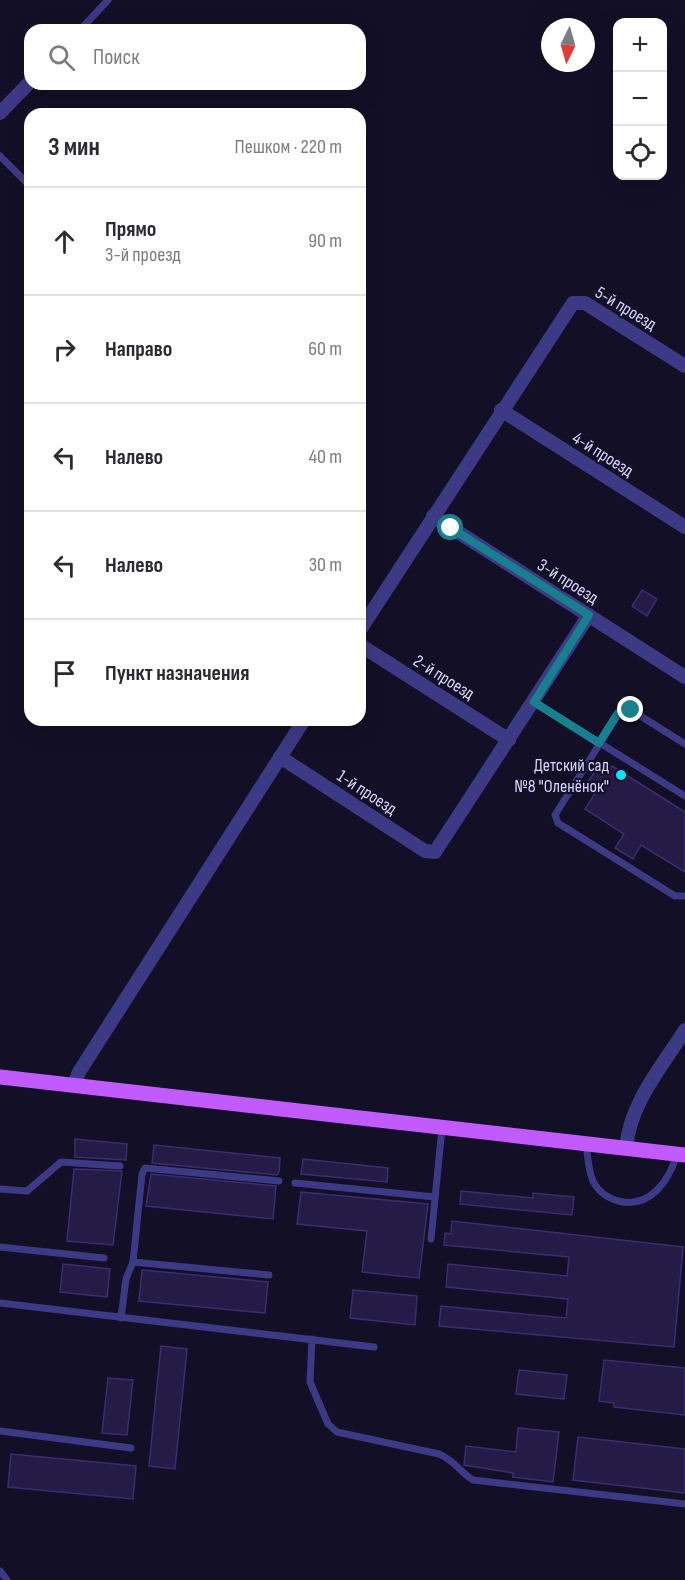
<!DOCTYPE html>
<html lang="ru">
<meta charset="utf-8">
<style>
:root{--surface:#fff;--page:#f7f7f7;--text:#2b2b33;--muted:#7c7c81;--line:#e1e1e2}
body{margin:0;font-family:"Sofia Sans Condensed",sans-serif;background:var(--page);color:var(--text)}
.controls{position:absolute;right:18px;top:18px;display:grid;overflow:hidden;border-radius:12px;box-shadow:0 6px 24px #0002}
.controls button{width:54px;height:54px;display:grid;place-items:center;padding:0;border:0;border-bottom:2px solid var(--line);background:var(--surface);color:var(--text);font:30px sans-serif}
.compass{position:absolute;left:541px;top:18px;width:54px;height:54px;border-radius:50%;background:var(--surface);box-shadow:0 6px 24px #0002;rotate:185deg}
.stop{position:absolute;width:18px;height:18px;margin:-14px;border:4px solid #187f8f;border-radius:50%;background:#fff}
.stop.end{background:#187f8f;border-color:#fff;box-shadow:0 2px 6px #0008}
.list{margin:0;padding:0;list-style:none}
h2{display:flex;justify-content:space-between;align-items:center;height:78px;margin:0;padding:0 24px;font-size:26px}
h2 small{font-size:20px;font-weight:400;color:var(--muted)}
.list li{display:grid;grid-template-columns:39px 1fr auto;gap:18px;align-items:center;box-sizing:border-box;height:108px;padding:0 24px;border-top:2px solid var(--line)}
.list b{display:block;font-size:22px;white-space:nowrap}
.list p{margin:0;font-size:20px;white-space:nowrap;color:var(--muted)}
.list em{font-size:20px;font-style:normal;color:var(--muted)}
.icon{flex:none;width:33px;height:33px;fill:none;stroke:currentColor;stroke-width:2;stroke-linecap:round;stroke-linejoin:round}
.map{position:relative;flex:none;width:685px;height:1580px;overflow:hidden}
.search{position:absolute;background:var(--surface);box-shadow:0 6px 24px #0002;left:24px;top:24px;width:342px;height:66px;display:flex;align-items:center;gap:15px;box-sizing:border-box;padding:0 21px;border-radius:18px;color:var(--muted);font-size:22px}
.panel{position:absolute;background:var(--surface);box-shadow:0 6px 24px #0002;left:24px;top:108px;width:342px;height:618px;border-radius:18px}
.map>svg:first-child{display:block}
.building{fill:#241b47;stroke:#3b2d73;stroke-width:1.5}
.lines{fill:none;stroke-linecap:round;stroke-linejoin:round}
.service{stroke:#3d3a85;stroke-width:7}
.minor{stroke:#3d3a85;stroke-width:14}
.primary{stroke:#c25bff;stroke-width:15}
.route{stroke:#187f8f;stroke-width:8}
.poi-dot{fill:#00e5ff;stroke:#130f26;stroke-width:2}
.labels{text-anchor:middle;stroke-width:4.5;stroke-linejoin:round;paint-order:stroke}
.street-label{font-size:18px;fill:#d9d4ff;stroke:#130f26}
.poi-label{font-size:18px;fill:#d9d4ff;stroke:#130f26;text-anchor:end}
</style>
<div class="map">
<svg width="685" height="1580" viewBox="0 0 685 1580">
<rect width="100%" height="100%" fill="#130f26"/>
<!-- building -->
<g class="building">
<path d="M642,590L657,599L647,616L632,606Z"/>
<path d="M612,766L685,812V872L641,845L633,859L615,848L624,834L585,809L598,789L588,782L597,768L607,775Z"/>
<path d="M75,1139L127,1144L126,1160L75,1157Z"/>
<path d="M154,1145L280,1158L279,1172L277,1175L152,1163Z"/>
<path d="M303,1159L388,1168L387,1182L301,1174Z"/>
<path d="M74,1169L122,1171L113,1245L67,1241Z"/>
<path d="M151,1174L276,1186L273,1219L146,1206Z"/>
<path d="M461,1191L533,1198V1193L574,1197L572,1215L460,1204Z"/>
<path d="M301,1192L428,1204L419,1278L362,1272L367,1231L297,1224Z"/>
<path d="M452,1221L683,1247L674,1347L439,1326L441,1306L566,1318L568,1299L446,1287L448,1264L567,1276L569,1257L444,1245L445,1233L451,1234Z"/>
<path d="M63,1264L110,1269L107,1297L60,1292Z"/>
<path d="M142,1270L268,1282L265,1313L139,1301Z"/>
<path d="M353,1290L417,1296L415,1325L350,1318Z"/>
<path d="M161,1346L187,1349L175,1469L149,1466Z"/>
<path d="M604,1360L685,1368V1415L614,1407V1403L599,1401Z"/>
<path d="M519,1370L567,1375L564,1399L516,1394Z"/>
<path d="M108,1378L133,1380L127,1435L102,1433Z"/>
<path d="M518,1428L559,1432L553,1482L513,1477V1473L464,1465L466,1446L516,1452Z"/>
<path d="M578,1437L685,1449V1493L573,1480Z"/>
<path d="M11,1454L136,1466L133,1499L8,1487Z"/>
</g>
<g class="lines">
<!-- service -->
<g class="service">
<path d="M80,30L108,0"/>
<path d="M0,156L30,186"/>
<path d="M534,702L685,796"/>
<path d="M685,744L631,710H621L555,815L558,823L675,896H685"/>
<path d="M586,1144C588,1156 588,1170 593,1181C598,1191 608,1198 618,1201C650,1209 669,1181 677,1154"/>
<path d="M295,1183L435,1197"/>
<path d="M0,1189L27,1191L61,1162L120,1166"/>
<path d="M431,1239L442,1128"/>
<path d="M0,1247L104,1258"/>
<path d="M133,1262L269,1275"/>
<path d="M0,1303L374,1347"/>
<path d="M121,1318L126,1279L133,1262L142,1174L145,1168L279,1181"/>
<path d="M312,1339L310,1382L328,1424L337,1432L439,1454C454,1460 460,1472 473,1480L685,1504"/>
<path d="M0,1431L131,1448"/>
<path d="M0,1571L7,1580"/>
</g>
<!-- minor -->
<g class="minor">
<path d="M0,113L30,82"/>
<path d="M501,410L685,527"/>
<path d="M433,516L685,677"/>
<path d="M360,630L573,303H585L685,366"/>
<path d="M360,645L509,740"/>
<path d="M280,757L425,851L435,852L589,615"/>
<path d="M74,1085L79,1072L304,720"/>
<path d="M626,1148C630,1103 661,1068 685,1030"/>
</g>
<!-- primary -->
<path class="primary" d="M0,1077L685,1155"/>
</g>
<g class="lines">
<!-- route -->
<path class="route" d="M451,528L589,615L534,702L599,743L618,713L626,709L631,710"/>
</g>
<!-- markers -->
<circle class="poi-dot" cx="621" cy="775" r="6"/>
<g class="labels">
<!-- street labels -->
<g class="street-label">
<text transform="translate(626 308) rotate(31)" y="6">5-й проезд</text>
<text transform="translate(603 454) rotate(32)" y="6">4-й проезд</text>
<text transform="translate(568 581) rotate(32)" y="6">3-й проезд</text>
<text transform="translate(444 677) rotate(32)" y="6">2-й проезд</text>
<text transform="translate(367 792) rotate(33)" y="6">1-й проезд</text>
</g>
<!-- poi labels -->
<g class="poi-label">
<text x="609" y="771">Детский сад<tspan x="609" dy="21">№8 "Оленёнок"</tspan></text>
</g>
</g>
</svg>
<div class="controls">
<button>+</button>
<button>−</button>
<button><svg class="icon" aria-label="locate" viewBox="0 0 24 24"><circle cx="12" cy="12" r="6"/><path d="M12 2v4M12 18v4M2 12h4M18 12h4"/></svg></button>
</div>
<svg class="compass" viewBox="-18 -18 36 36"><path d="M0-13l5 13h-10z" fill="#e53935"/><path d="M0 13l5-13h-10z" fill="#7c7c81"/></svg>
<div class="stop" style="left:451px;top:528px"></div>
<div class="stop end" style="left:631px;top:710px"></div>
<div class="search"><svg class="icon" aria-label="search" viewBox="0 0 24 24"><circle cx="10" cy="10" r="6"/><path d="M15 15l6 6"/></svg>Поиск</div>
<section class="panel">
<h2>3 мин<small>Пешком · 220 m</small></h2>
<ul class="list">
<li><svg class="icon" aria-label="ahead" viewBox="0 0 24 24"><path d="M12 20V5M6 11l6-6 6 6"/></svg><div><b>Прямо</b><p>3-й проезд</p></div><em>90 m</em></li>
<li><svg class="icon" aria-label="right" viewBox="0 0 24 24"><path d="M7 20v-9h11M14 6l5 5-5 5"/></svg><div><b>Направо</b></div><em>60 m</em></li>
<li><svg class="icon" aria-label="left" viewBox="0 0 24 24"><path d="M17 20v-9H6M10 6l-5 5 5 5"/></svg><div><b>Налево</b></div><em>40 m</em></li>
<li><svg class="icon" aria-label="left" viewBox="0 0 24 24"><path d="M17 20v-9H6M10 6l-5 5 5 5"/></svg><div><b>Налево</b></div><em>30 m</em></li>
<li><svg class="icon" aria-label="arrive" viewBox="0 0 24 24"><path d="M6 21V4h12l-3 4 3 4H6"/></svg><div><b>Пункт назначения</b></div></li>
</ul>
</section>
</div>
